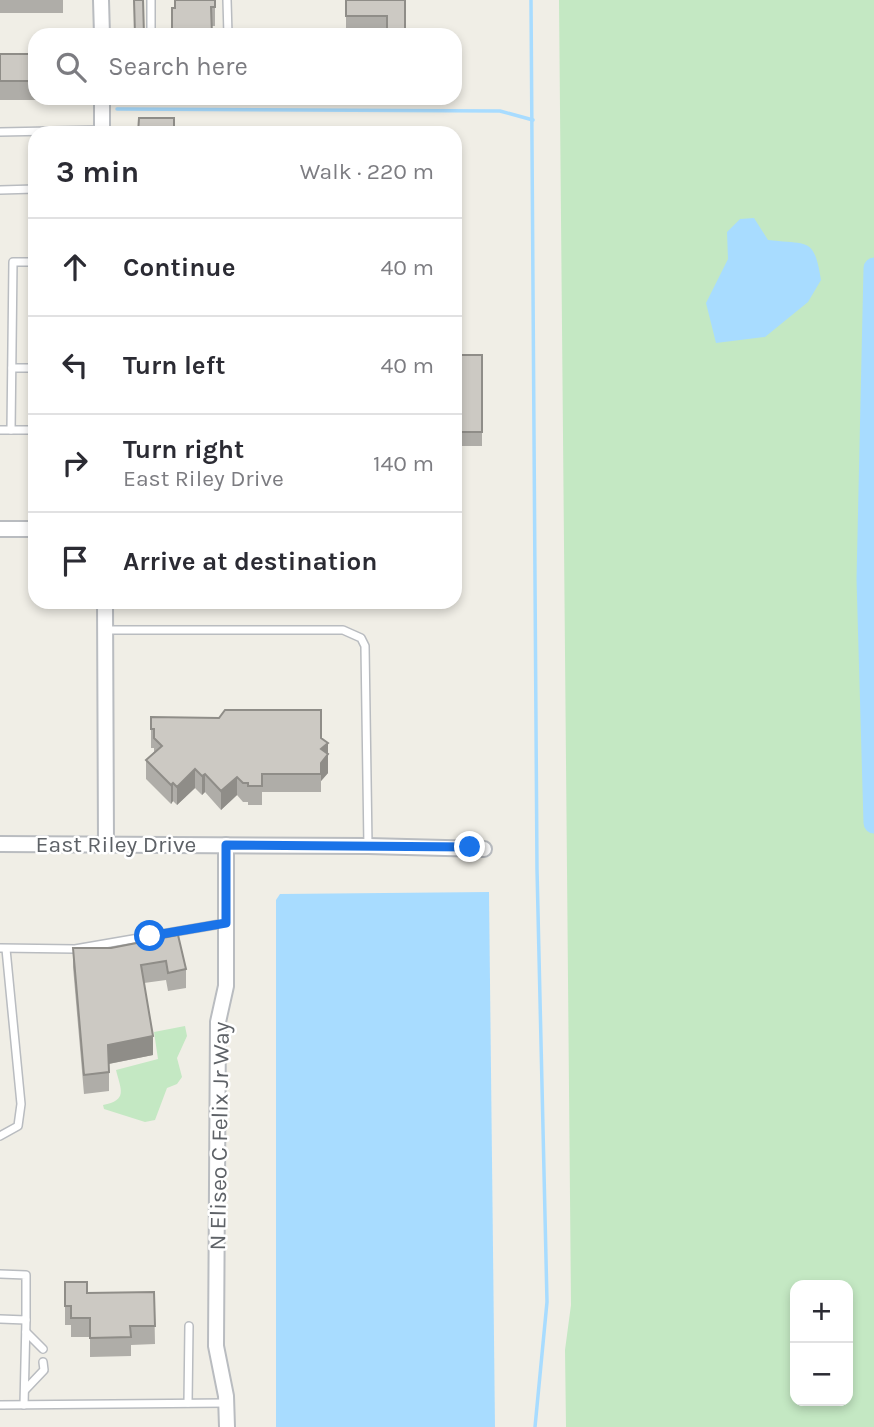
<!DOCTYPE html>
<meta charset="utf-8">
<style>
:root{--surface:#fff;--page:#f7f7f7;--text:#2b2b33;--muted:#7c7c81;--line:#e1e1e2}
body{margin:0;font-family:Karla,sans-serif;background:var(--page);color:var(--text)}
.controls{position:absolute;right:21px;bottom:21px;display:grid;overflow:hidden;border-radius:14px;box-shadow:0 4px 10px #0003}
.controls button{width:63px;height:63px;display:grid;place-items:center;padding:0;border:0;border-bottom:2px solid var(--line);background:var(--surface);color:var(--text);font:35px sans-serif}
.stop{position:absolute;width:21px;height:21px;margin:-16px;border:5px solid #1a73e8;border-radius:50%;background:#fff}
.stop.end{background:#1a73e8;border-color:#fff;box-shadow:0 2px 7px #0008}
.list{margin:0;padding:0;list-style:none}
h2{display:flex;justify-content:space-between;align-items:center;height:91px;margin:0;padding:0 28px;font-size:30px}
h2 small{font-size:23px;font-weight:400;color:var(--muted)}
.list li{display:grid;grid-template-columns:46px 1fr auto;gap:21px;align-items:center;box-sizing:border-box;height:98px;padding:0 28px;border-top:2px solid var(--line)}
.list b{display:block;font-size:26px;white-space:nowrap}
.list p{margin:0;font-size:23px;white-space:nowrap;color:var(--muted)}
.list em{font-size:23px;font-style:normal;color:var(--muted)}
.icon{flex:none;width:38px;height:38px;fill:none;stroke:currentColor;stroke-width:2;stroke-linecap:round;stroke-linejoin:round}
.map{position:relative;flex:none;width:874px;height:1427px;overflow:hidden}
.search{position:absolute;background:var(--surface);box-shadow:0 4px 10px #0003;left:28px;top:28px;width:434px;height:77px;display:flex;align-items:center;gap:18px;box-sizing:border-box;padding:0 24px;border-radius:21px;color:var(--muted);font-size:26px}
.panel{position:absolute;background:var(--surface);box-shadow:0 4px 10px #0003;left:28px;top:126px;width:434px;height:483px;border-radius:21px}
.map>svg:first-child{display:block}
.green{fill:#c4e8c3;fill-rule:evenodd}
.water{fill:#a8dcff}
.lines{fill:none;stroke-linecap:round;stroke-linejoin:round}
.stream{stroke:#a8dcff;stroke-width:3.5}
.river{stroke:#a8dcff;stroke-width:21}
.service-casing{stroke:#b9bcc0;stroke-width:10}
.minor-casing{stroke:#b9bcc0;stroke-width:18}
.service{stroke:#fff;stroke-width:7}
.minor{stroke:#fff;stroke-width:14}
.wall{fill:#afada8}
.shaded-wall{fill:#8f8d88}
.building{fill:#ccc9c3;stroke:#8f8d88;stroke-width:2}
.route{stroke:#1a73e8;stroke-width:9}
.labels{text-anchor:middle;stroke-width:5;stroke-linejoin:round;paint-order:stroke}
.street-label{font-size:23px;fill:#5e6267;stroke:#fff}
</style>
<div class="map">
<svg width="874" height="1427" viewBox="0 0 874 1427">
<rect width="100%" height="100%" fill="#f0eee6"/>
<!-- green -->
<g class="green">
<path d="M559,0H874V1427H566L565,1350L571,1305ZM795,1285H848V1401H795Z"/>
<path d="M185,1026L187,1036L177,1058L182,1077L177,1084L167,1088L155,1120L145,1122L104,1109L103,1105C128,1100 121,1090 116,1070L158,1059L154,1032Z"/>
</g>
<!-- water -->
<g class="water">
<path d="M754,218L768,240C808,245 814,236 821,280L808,302L765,337L716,343L706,303L728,259L727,232L740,219Z"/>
<path d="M489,892L495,1427H276V900L280,894Z"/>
</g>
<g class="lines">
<!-- stream -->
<g class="stream">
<path d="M531,0L537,869L547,1302L535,1427"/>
<path d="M117,109L500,111L533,120"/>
</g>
<!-- river -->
<path class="river" d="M874,268L867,579L874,823"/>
<!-- service casing -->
<g class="service-casing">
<g id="service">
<path d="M151,0V35"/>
<path d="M227,0L228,35"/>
<path d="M0,132L102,130"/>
<path d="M0,190L35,189"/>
<path d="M12,368H35"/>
<path d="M0,430H35"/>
<path d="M11,430L13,262H35"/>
<path d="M106,630H343L361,638L365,646L368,846"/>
<path d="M0,948L75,949L226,923"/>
<path d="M0,1136L18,1126L21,1104L6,949"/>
<path d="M0,1274L26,1275V1320L0,1319"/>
<path d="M26,1332L43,1349"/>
<path d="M25,1390L44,1370L43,1362"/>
<path d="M188,1403L189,1326"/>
<path d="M0,1405L226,1403"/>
<path d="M24,1405L26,1320"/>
</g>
</g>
<!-- minor casing -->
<g class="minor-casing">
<g id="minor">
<path d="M101,0L102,35"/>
<path d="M102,98V133"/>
<path d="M0,529H35"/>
<path d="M105,602L106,843"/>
<path d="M0,844L368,846L484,849"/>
<path d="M226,845V986L218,1022L216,1346L226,1396L227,1427"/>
</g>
</g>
<!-- service -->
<use href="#service" class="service"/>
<!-- minor -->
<use href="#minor" class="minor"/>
</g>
<!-- wall -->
<g class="wall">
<rect x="0" y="0" width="63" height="13"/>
<path d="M174,0H215V26H212L175,8Z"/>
<rect x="346" y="0" width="59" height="35"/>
<path d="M0,54H35V98H69V100H0Z"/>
<rect x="455" y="355" width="27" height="91"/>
<path d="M151,717L321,738L328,773L321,781V792H262V805H248V802H243L237,795L221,810L205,792L202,795L195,788L177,805L173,801L171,804L146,779V760L154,752V748H151Z"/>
<path d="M178,935L186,969V988L168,991L166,980L144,983L153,1055L109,1064V1091L84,1094L73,967V948H111Z"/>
<path d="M65,1282L87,1293L154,1292L155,1344L131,1345V1356L90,1357V1337H71V1325H65Z"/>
</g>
<!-- shaded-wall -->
<g class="shaded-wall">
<path d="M328,743V773L321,781V749Z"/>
<path d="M195,769V788L177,805V787Z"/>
<path d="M205,774V792L202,795V776Z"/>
<path d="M237,777V795L221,810V791Z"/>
<path d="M173,783V801L171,804V785Z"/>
<path d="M153,1036V1055L108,1064V1045Z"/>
</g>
<!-- building -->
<g class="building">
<path d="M134,0H143L144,35H135Z"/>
<path d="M175,0H215V7H211L212,35H172V8H175Z"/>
<path d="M346,0H405V33H387V16H346Z"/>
<rect x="0" y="54" width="35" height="27"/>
<path d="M139,118H174V133H138Z"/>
<rect x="455" y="355" width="27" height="77"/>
<path d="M225,710H321V738L328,743L321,749L328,754L321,763V774H262V786H248V783H243L237,777L221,791L205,774L202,776L195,769L177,787L173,783L171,785L146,760L162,746L154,738V729H151V717L219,718Z"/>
<path d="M178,935L186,969L168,973L166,961L141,965L153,1036L108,1045L109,1072L84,1075L73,948H111Z"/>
<path d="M65,1282H87V1293L154,1292L155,1326H130L131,1337L90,1338V1318H71V1306H65Z"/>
</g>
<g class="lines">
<!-- route -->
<path class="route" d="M150,936L226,923V845L470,847"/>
</g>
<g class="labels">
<!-- street labels -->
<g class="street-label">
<text x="116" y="852">East Riley Drive</text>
<text transform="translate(219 1136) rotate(-89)" y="8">N Eliseo C Felix Jr Way</text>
</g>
</g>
</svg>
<div class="controls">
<button>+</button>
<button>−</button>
</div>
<div class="stop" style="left:150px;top:936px"></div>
<div class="stop end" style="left:470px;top:847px"></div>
<div class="search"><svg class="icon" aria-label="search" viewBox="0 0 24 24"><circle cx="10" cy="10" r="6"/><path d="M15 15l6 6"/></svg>Search here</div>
<section class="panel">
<h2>3 min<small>Walk · 220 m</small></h2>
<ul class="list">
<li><svg class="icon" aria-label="ahead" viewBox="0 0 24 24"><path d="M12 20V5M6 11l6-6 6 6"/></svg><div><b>Continue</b></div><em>40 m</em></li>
<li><svg class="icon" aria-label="left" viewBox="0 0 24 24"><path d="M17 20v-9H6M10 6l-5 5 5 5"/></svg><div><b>Turn left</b></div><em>40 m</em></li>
<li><svg class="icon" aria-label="right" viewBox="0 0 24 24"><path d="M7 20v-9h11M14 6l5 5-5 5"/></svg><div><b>Turn right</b><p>East Riley Drive</p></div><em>140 m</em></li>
<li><svg class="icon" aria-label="arrive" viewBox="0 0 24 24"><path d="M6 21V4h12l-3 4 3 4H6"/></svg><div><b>Arrive at destination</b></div></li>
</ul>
</section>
</div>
